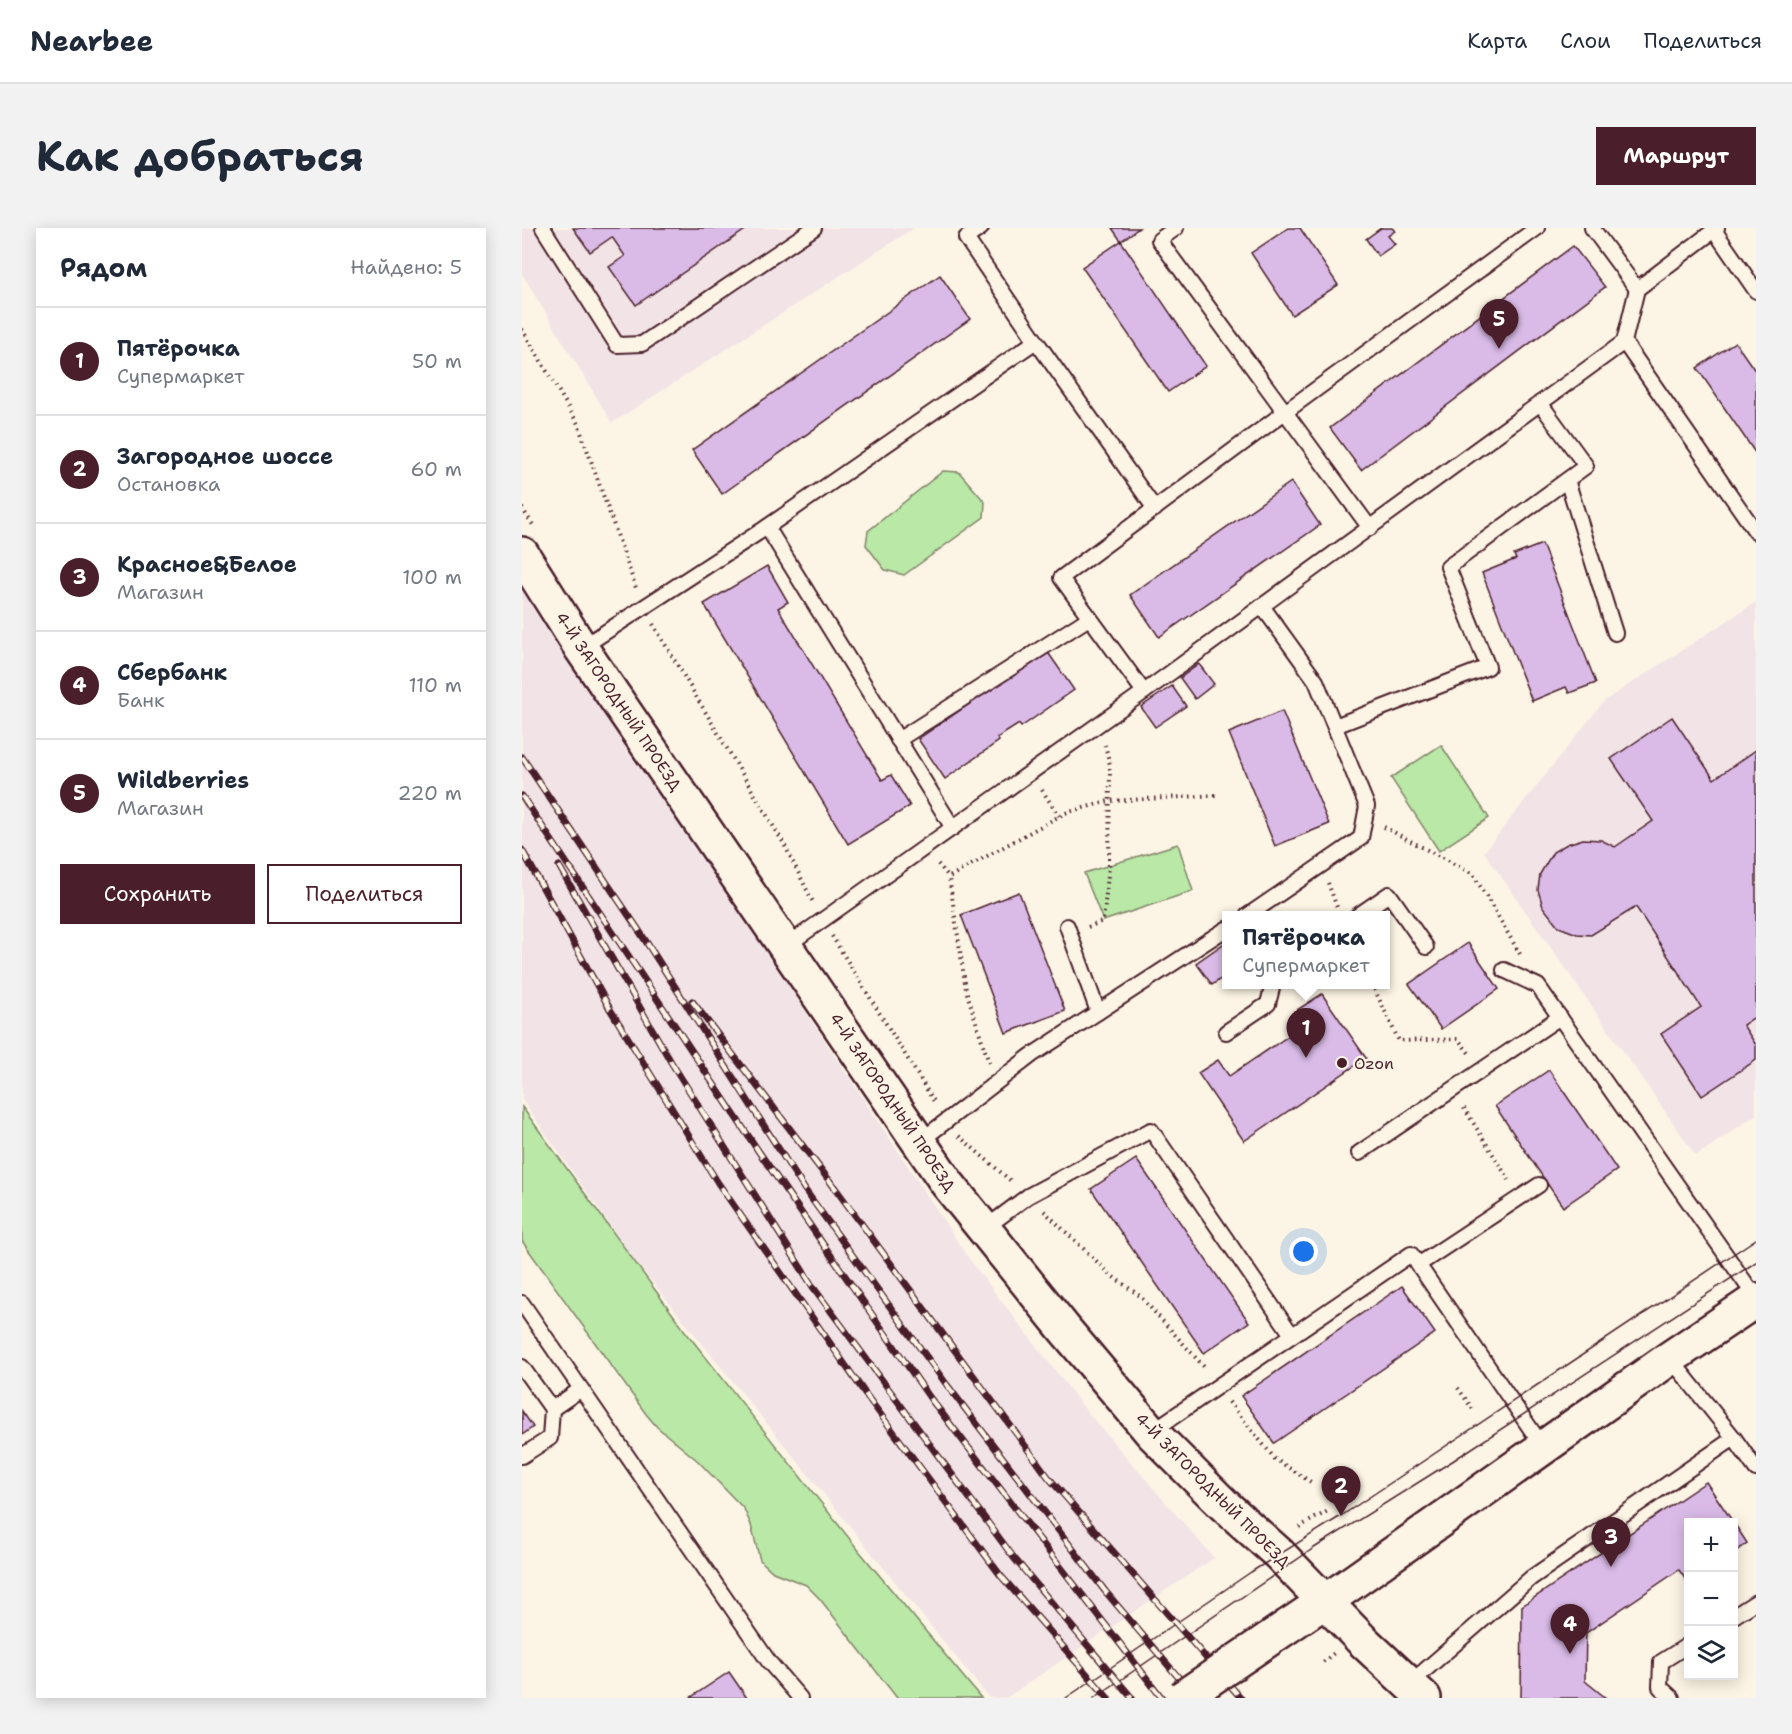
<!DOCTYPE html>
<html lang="ru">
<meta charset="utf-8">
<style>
:root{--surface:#fff;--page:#f2f2f3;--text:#1f2937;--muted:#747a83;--line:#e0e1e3;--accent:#4a1f2b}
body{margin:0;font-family:"Shantell Sans",sans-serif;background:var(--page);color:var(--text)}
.controls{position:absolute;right:18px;bottom:18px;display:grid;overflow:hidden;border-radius:0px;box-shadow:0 3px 15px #0003}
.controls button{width:54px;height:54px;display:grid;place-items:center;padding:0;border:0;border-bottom:2px solid var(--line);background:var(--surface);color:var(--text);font:30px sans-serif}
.you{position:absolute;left:782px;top:1024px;width:21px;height:21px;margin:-15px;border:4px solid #fff;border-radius:50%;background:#1a73e8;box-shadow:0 0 0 9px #1a73e833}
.badge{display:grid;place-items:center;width:39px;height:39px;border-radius:50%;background:var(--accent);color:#fff;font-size:20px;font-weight:700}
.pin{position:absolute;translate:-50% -50px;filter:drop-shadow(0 2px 3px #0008)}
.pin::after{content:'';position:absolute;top:32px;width:21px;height:18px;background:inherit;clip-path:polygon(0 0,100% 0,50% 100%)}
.popup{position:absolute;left:700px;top:683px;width:168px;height:78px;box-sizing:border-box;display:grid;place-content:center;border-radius:0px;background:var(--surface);filter:drop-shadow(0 2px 4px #0005);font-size:20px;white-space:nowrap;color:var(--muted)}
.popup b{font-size:22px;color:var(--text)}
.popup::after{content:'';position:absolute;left:50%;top:100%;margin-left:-12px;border:12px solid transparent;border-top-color:var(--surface)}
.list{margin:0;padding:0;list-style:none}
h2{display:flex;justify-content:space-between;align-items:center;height:78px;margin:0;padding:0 24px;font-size:26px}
h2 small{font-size:20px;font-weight:400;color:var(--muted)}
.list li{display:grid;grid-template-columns:39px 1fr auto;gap:18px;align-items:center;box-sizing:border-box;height:108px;padding:0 24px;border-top:2px solid var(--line)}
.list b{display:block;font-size:22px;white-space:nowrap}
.list p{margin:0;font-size:20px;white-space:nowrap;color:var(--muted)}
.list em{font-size:20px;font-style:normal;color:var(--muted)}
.actions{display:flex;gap:12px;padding:18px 24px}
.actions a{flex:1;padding:14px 0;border:2px solid var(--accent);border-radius:0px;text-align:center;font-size:21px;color:var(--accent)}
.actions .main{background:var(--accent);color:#fff}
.icon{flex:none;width:33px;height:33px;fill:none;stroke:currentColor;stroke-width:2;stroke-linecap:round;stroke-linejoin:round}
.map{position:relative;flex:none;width:1234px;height:1470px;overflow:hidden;border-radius:0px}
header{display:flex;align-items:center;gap:36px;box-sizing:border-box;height:84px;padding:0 30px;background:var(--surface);border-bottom:2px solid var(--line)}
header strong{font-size:28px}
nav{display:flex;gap:33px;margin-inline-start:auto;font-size:21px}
.intro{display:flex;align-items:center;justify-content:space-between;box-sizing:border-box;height:144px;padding:0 36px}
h1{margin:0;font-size:42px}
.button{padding:15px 27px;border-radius:0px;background:var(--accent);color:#fff;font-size:21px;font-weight:700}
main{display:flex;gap:36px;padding:0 36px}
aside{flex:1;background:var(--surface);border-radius:0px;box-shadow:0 3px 15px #0003}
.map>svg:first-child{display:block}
.built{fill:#f2e4e6}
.green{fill:#b9e8a7;stroke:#828469;stroke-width:1.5}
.building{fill:#dabbe8;stroke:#4a1f2b;stroke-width:1.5}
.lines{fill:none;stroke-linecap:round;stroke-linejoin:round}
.lane-casing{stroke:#4a1f2b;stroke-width:18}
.secondary-casing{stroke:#4a1f2b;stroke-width:38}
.path{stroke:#4a1f2b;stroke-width:4;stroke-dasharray:1.5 4.5;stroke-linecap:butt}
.lane{stroke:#fcf5e5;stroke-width:14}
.secondary{stroke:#fcf5e5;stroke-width:33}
.tram{stroke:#4a1f2b;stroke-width:1.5}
.rail-casing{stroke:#4a1f2b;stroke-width:7}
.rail{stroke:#fcf5e5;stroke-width:4.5;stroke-dasharray:14;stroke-linecap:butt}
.secondary-bridge-casing{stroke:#4a1f2b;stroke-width:38;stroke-linecap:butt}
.secondary-bridge{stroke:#fcf5e5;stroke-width:33}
.poi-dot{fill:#4a1f2b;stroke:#fcf5e5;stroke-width:2}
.labels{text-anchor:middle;stroke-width:4.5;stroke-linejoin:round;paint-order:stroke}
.street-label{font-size:16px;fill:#4a1f2b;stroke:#fcf5e5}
.poi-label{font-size:16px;fill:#4a1f2b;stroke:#fcf5e5;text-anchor:start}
</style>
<header>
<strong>Nearbee</strong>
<nav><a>Карта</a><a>Слои</a><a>Поделиться</a></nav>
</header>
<div class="intro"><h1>Как добраться</h1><a class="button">Маршрут</a></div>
<main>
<aside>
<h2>Рядом<small>Найдено: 5</small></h2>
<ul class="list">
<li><span class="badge">1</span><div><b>Пятёрочка</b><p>Супермаркет</p></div><em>50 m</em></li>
<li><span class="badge">2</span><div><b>Загородное шоссе</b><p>Остановка</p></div><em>60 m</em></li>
<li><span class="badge">3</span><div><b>Красное&amp;Белое</b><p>Магазин</p></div><em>100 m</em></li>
<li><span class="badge">4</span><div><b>Сбербанк</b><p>Банк</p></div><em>110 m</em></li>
<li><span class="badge">5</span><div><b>Wildberries</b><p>Магазин</p></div><em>220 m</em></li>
</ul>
<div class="actions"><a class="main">Сохранить</a><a>Поделиться</a></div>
</aside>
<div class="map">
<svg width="1234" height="1470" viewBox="0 0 1234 1470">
<rect width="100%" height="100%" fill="#fcf5e5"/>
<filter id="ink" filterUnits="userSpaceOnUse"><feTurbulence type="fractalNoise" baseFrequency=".0167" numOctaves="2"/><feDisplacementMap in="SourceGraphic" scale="12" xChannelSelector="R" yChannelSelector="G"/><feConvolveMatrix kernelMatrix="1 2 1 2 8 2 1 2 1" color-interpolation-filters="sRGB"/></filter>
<g filter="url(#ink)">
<!-- built -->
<g class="built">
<path d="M0,0H392L90,195L0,46Z"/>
<path d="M0,355L450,1035L567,1186L692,1330L484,1470H467L114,1034L0,872Z"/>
<path d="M1234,374V887L1174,928L962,624L1082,473Z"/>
</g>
<!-- green -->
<g class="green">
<path d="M421,243L437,244L463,274L462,289L382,347L363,342L344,317L346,303Z"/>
<path d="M919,517L967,590L917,623L869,550Z"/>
<path d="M656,616L671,663L581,693L562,645Z"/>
<path d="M0,879L163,1103L338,1324L459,1470H375L298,1371L284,1357L251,1344L238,1332L229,1297L222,1281L176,1233L135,1199L124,1186L0,1013Z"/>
</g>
<!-- building -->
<g class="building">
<path d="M51,0H226L114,77L87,39L103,28L90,9L68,24Z"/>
<path d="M590,0H617L599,13Z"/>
<path d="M766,0H778L816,57L770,87L729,25Z"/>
<path d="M859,0H870L873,3L866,8L873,16L856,28L844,11Z"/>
<path d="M599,13L684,138L646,164L560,39Z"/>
<path d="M1051,18L1083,59L839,242L808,200Z"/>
<path d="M418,47L448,91L200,266L170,222Z"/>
<path d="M1213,114L1234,144V226L1175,140Z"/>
<path d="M769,254L798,297L637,409L608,367Z"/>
<path d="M1020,316L1074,455L1047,465L1044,459L1010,473L960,345L994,331L992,327Z"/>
<path d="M245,338L266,374L256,380L360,552L369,547L388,578L326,616L182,376Z"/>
<path d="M525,423L552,462L499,499L497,496L475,510L477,513L423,551L396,511Z"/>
<path d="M677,436L692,456L673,471L658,450Z"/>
<path d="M650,458L664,478L633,499L619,479Z"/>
<path d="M760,483L807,596L753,618L707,505Z"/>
<path d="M1150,489L1192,551L1234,522V788L1221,797L1234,817V832L1180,868L1139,806L1179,779L1114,679L1069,707L1055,706L1037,699L1021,679L1016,662L1018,646L1031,624L1045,616L1061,611L1079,612L1093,619L1131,593L1089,531Z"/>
<path d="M497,664L543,783L484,805L439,687Z"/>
<path d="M704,714V747L690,757L674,735Z"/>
<path d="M946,715L977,761L919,801L887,756Z"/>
<path d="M800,766L844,830L722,913L676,845L696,832L707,848L784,796L775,782Z"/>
<path d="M1027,842L1095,942L1041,979L973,878Z"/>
<path d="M614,931L727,1094L682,1125L569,961Z"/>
<path d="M880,1058L913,1105L752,1215L719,1168Z"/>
<path d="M0,1183L11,1199L0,1207Z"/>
<path d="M1184,1254L1211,1294H1166V1355L1157,1342L1064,1405L1063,1453L1084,1470H999L1000,1378Z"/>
<path d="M1212,1295L1225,1315L1212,1325Z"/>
<path d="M207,1444L225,1470H168Z"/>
</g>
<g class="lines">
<!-- lane casing -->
<g class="lane-casing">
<g id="lane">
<path d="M21,0L95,117L120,116L292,0"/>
<path d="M654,0L637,12L763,184L1015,0"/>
<path d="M1070,0L1115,61"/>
<path d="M1192,2L1234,63"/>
<path d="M514,113L633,281"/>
<path d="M1102,114L1234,304"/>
<path d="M1045,252L1093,405"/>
<path d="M245,299L514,113L444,10L459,0"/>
<path d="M59,420L245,299L431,600"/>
<path d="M622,464L539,350L763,184L848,300"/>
<path d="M813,498L966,439L926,339L1064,238L1018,175"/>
<path d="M376,512L567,390"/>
<path d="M725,688L839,610L845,578L794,453L740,378"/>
<path d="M835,688L867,666L904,719"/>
<path d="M545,698L576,784"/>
<path d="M264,718L622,464L1102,114L1115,61L1195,0"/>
<path d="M982,742L1016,758L1234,1070"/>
<path d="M704,804L746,776L751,756"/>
<path d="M397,914L510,827L704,701"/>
<path d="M837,925L1038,789"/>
<path d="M462,1001L506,968L629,902L770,1107"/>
<path d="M896,1037L1017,957"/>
<path d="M0,1075L247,1434L278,1470"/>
<path d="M1148,1130L1212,1210L1234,1241"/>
<path d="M0,1139L30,1181L28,1210L0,1228"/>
<path d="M30,1181L59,1161"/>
<path d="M629,1204L889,1026L1021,1219"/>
<path d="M1212,1388L1234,1374"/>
<path d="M887,1456L1009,1350L1212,1210"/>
<path d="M1150,1470L1138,1459L1139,1434L1166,1417"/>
</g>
</g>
<!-- secondary casing -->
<g class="secondary-casing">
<g id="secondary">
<path d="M0,326L59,420L425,955L544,1103L629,1204L701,1276L757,1326L841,1413L902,1470"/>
<path d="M766,1398L824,1359L1148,1130L1234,1072"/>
</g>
</g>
<!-- path -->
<g class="path">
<path d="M0,101L56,196L114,360"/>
<path d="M0,280L11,297"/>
<path d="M131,396L262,616L292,676"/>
<path d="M520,562L537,588"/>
<path d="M862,599L951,646L998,726"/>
<path d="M416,636L427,649"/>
<path d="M806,655L816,682"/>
<path d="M566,699L581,693L587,638L588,537L583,517"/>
<path d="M310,708L413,875"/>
<path d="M850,756L877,813L936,811L947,825"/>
<path d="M467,835L444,762L427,649L543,585L587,573L697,567"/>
<path d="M942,880L987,952"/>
<path d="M437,908L490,954"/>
<path d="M522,983L590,1048L618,1068L684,1141"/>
<path d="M936,1160L952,1183"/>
<path d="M707,1174L753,1231L792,1256"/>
<path d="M777,1299L808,1282"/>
<path d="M801,1434L812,1425"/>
</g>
<!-- lane -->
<use href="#lane" class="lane"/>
<!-- secondary -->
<use href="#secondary" class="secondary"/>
<!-- tram -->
<g class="tram">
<path d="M544,1470L729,1344L819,1288L1234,1011"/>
<path d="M572,1470L789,1322L932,1232L1234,1034"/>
</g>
<!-- rail casing -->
<g class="rail-casing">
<g id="rail">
<path d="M0,529L116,701L283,962L425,1157L583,1363L674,1470"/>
<path d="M0,568L237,924L408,1170L640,1470"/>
<path d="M0,622L88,781L196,955L347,1171L479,1348L586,1470"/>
<path d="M37,638L149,834L291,1059L492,1330L610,1470"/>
<path d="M170,773L313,960L527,1250L719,1470"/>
</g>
</g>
<!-- rail -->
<use href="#rail" class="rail"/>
<!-- secondary-bridge casing -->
<g class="secondary-bridge-casing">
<path id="secondary-bridge" d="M660,1470L766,1398"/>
</g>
<!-- secondary-bridge -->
<use href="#secondary-bridge" class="secondary-bridge"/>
</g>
</g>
<!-- markers -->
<circle class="poi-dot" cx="820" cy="835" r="6"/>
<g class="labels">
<!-- street labels -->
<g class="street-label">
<text transform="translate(97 473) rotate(56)" y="6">4-Й ЗАГОРОДНЫЙ ПРОЕЗД</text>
<text transform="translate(371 874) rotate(56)" y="6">4-Й ЗАГОРОДНЫЙ ПРОЕЗД</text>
<text transform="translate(691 1262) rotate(45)" y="6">4-Й ЗАГОРОДНЫЙ ПРОЕЗД</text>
</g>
<!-- poi labels -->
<g class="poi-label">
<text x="832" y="841">Ozon</text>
</g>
</g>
</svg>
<div class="controls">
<button>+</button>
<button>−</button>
<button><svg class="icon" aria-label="layers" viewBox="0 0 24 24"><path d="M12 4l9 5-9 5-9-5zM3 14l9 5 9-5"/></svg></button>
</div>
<div class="you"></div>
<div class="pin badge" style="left:784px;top:830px">1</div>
<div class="popup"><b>Пятёрочка</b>Супермаркет</div>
<div class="pin badge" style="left:819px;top:1288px">2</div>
<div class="pin badge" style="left:1089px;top:1339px">3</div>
<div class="pin badge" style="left:1048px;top:1426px">4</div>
<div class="pin badge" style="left:977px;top:121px">5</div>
</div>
</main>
